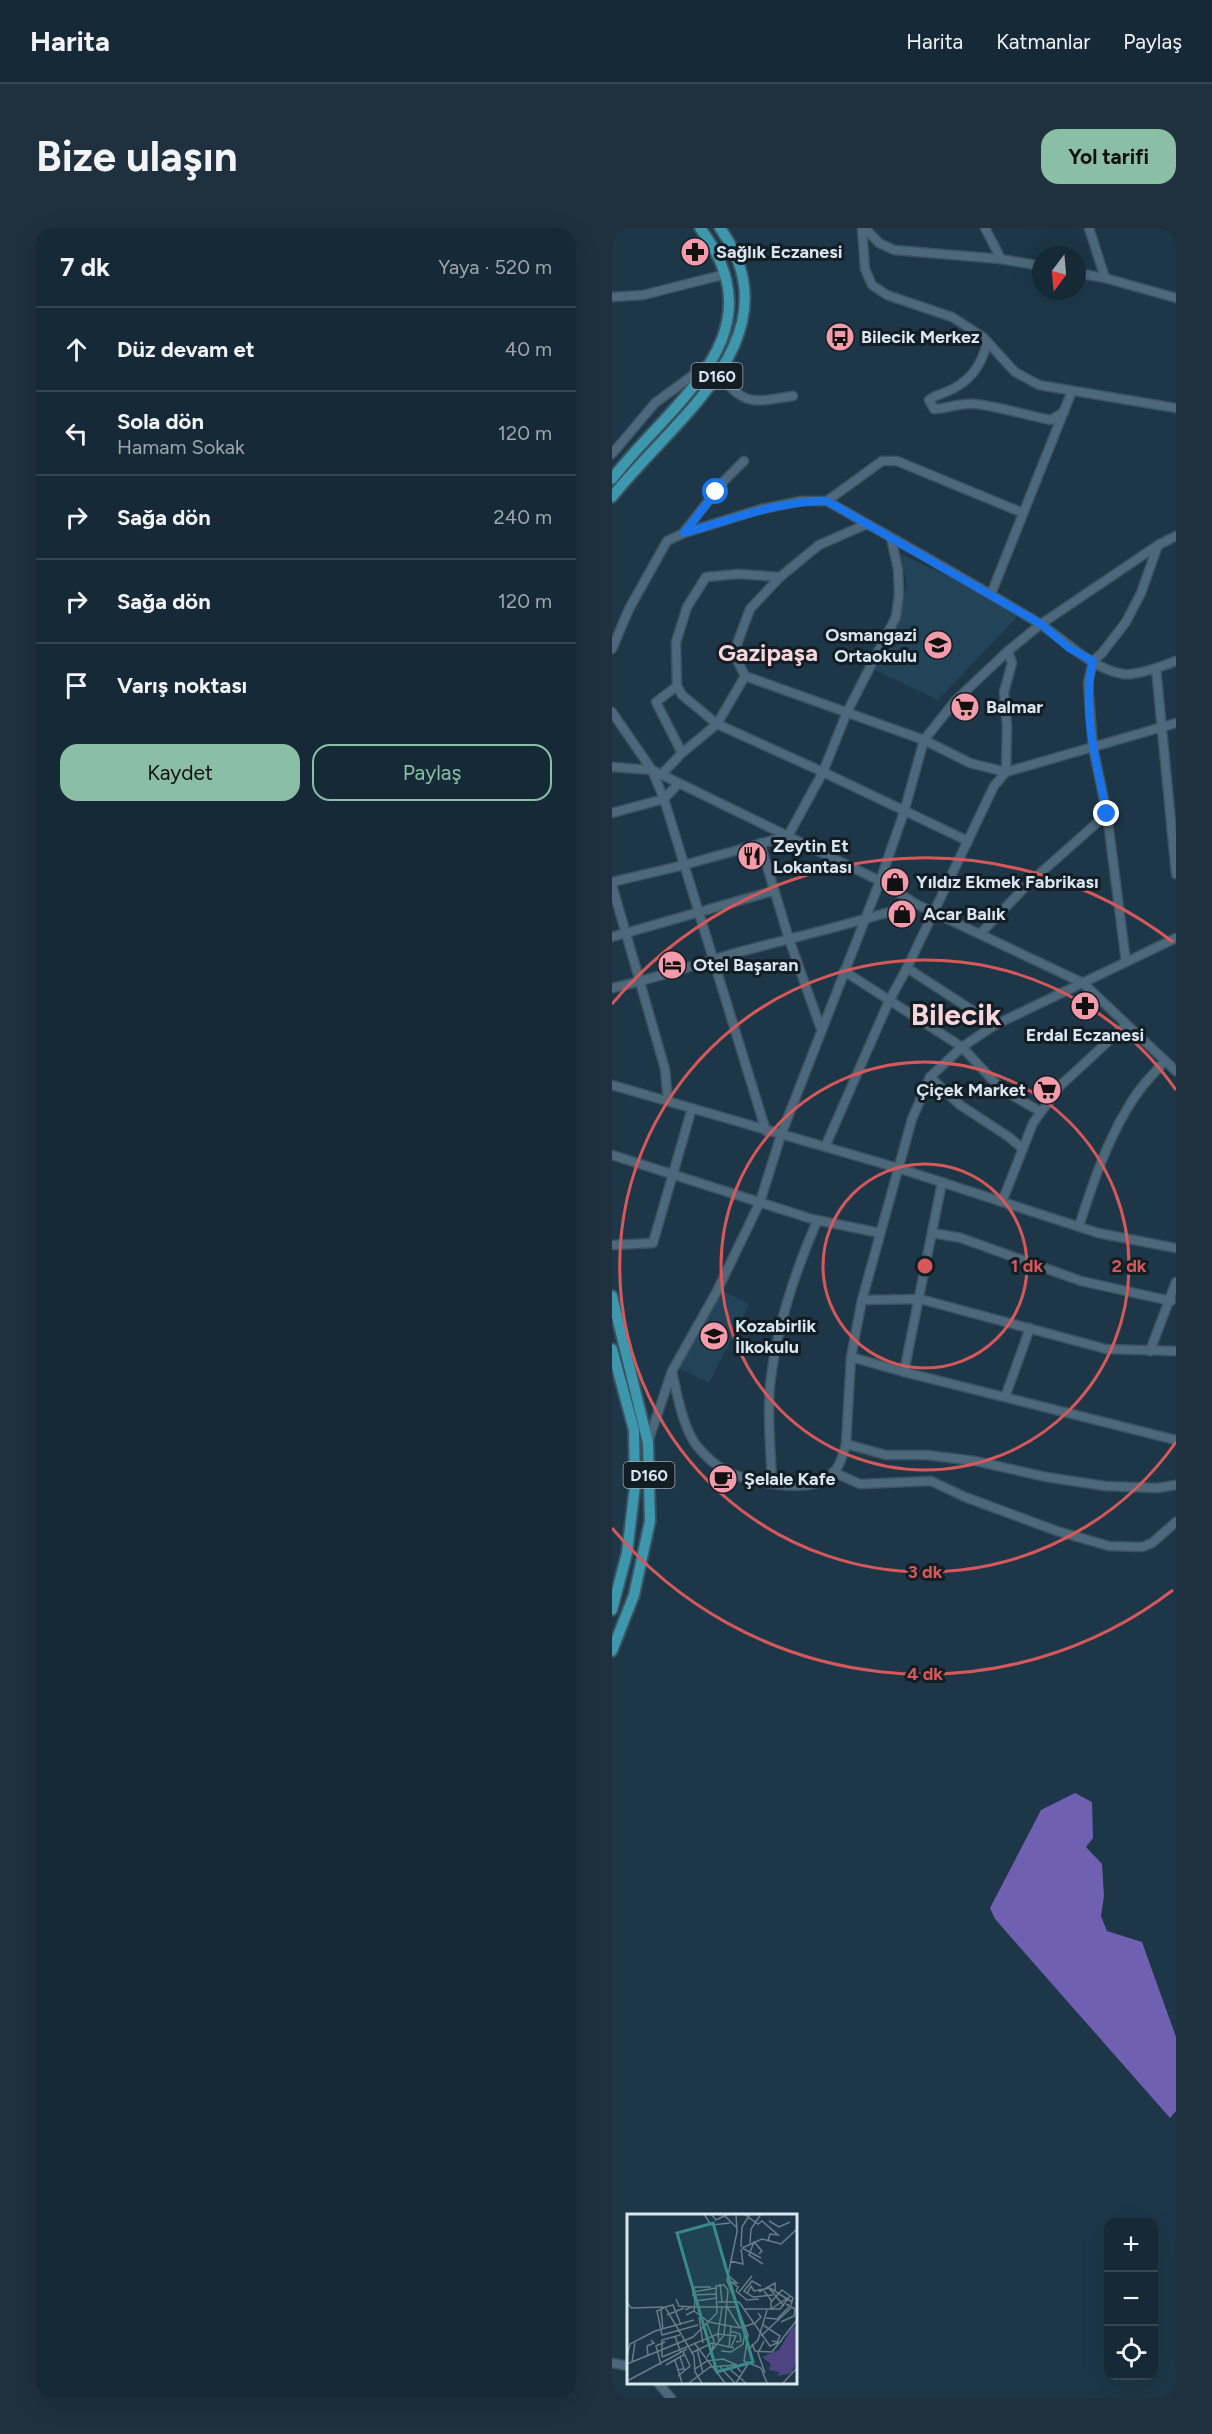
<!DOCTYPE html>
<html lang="tr">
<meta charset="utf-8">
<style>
:root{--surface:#162936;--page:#1f313e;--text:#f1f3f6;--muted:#9ea6ad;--line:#354551;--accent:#8abfa5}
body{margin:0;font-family:Figtree,sans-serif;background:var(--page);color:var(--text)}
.controls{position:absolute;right:18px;bottom:18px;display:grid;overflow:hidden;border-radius:12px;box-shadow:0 6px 24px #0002}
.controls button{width:54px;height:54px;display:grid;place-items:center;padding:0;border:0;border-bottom:2px solid var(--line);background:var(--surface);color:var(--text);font:30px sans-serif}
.compass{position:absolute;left:420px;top:18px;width:54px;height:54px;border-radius:50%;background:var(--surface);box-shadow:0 6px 24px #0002;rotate:196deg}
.stop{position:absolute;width:18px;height:18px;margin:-14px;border:4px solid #1a73e8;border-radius:50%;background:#fff}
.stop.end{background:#1a73e8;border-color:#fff;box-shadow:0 2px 6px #0008}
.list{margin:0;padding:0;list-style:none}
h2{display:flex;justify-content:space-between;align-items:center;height:78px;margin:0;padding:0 24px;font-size:26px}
h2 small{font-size:20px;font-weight:400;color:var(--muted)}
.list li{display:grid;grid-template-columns:39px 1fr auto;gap:18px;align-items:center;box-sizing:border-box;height:84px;padding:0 24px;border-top:2px solid var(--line)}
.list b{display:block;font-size:22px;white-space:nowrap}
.list p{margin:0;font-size:20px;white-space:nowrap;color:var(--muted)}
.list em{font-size:20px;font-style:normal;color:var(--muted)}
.actions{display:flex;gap:12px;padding:18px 24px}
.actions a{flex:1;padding:14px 0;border:2px solid var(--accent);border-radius:18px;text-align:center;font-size:21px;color:var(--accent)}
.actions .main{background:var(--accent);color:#111}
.icon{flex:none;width:33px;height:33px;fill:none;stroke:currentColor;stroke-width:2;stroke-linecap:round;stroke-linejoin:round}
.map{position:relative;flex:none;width:564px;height:2170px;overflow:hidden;border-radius:18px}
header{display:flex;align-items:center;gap:36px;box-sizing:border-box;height:84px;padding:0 30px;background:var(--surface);border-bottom:2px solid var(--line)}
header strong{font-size:28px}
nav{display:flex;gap:33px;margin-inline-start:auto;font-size:21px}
.intro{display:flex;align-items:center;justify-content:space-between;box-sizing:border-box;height:144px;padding:0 36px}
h1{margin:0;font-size:42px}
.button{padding:15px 27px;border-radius:18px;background:var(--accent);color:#111;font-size:21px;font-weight:700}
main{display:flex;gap:36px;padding:0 36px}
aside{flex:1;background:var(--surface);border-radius:18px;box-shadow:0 6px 24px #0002}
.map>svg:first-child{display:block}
.built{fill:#234458}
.forest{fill:#6f60b1}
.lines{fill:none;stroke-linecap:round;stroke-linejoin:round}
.minor-casing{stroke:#3b5260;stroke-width:11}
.major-casing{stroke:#3b5260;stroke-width:14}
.minor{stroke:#4d687b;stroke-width:8}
.major{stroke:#3d97ad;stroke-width:10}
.route{stroke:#1a73e8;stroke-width:8}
.ring{fill:none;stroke:#d6585a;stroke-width:3}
.labels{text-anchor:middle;stroke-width:6;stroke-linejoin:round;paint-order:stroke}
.shield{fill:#121d24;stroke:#9caab3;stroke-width:1.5}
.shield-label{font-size:16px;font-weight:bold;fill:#d7e6f0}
.poi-label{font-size:18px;font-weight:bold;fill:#d7e6f0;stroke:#121d24;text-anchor:start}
.district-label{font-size:24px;font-weight:bold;fill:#f8d5da;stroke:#121d24}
.town-label{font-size:30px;font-weight:bold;fill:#f8d5da;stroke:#121d24}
.inset-road{fill:none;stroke:#677d8b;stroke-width:1.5}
.view{fill:#378c88;fill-opacity:0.15;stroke:#378c88;stroke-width:3}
.inset-edge{fill:none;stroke:#d7e6f0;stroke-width:3}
.centre{fill:#d6585a;stroke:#121d24;stroke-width:3}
.ring-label{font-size:18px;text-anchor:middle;font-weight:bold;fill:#d6585a;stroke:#121d24;stroke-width:6;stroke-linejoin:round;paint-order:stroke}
</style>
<header>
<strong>Harita</strong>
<nav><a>Harita</a><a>Katmanlar</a><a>Paylaş</a></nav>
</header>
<div class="intro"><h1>Bize ulaşın</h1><a class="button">Yol tarifi</a></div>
<main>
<aside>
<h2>7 dk<small>Yaya · 520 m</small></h2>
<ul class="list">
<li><svg class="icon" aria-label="ahead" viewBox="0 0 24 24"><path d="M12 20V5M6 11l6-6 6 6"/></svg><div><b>Düz devam et</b></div><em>40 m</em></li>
<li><svg class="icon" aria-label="left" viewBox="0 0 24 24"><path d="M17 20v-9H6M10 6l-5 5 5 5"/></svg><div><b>Sola dön</b><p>Hamam Sokak</p></div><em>120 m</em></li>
<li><svg class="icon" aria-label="right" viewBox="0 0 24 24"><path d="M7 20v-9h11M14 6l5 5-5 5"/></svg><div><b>Sağa dön</b></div><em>240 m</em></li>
<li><svg class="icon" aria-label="right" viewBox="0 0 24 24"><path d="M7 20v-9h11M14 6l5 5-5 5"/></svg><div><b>Sağa dön</b></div><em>120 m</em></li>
<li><svg class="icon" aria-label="arrive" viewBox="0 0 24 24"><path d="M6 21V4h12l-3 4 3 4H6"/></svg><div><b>Varış noktası</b></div></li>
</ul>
<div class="actions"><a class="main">Kaydet</a><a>Paylaş</a></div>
</aside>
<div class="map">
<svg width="564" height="2170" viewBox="0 0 564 2170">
<rect width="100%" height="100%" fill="#1d3748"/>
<!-- built -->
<g class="built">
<path d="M289,326L407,382L402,392L326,472L263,442L288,384L295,358Z"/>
<path d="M107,1061L137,1076L97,1155L67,1140Z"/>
</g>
<!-- forest -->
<path class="forest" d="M463,1565L480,1574L481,1610L474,1619L490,1636L492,1668L489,1688L495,1703L530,1714L564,1809V1883L558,1890L383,1691L378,1680L429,1582Z"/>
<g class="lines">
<!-- minor casing -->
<g class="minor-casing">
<g id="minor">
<path d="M250,0L253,41L260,57L275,67L340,89L371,109L403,144L427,157L564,180"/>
<path d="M253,0L267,15L282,22L389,31L429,38"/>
<path d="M373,0L389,31"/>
<path d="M477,0L493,50"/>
<path d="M465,45L493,50L564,70"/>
<path d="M0,69L31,67L114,46"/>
<path d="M375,114C370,138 357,155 334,164C327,167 323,167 317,172L322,181C336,181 347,174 364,176C389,179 414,187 439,192L452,184"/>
<path d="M107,145C131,179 143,174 181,168"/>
<path d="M0,226L43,175L92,139"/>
<path d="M215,273L270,233H285L411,285"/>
<path d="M255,296L207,317L168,349L138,381L125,416V432L133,448L312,512L358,535L394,544L395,499L392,464L400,435L396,423"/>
<path d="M72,304L112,253L132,233"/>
<path d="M168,349L126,346L94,349L75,379L64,414L65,458L70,467L105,496L211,544L356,613"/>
<path d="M379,366L460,163"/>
<path d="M0,421L17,381L55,313L72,305L149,281L189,273H215C285,313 356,352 425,394C453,411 477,440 511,446C525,448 551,438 564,433"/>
<path d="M544,440L564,646"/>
<path d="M65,458L44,474L70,525"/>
<path d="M0,484L40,542L52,571L154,903"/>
<path d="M0,539L40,542L268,653L304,676L471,755L564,843"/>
<path d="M48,548L70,525L105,496L133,448"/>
<path d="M0,585L52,571L66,556"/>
<path d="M148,615L177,711L209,801"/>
<path d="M0,654L72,637L176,608L211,544L235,484L284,389L287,366L286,341L279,310"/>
<path d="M0,657L53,841L56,873"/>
<path d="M369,705L416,656L495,586"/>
<path d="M0,709L161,663"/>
<path d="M514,734L495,586L481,519L476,455L481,433L490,425L514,394L529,365L546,317"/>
<path d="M295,740L383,797"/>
<path d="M232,743L350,819L388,860L429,884"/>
<path d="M0,760C42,751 82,737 123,725C184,709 244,695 304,676"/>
<path d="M318,849L348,877L397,909L411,921"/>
<path d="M0,857L286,940L486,1005L564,1020"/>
<path d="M213,919L277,773L295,740L382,558L394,544L564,495"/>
<path d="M0,927L200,991L268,1005"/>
<path d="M390,974L421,895L449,857L514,797"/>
<path d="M467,998C480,958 493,918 515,881C525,863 539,848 553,833"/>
<path d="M321,1005L349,1010L469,1053L559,1073"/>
<path d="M0,1017L41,1015L80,880"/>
<path d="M250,1072L308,1071L494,1121L564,1123"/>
<path d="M538,1123L564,1054"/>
<path d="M239,1129L292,1144L564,1212"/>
<path d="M60,1144C65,1166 71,1200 85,1218C93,1228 104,1238 116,1244C138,1254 194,1265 215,1251C225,1245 231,1228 234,1216L239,1129L250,1072L300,891L318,849L350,819L383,797L564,710"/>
<path d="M292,1144L330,954"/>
<path d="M393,1169L418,1100"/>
<path d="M36,1214L60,1143L104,1065L148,974L169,907L268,653L292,584L312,512L344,472L396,423L429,396L546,317L564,308"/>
<path d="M234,1216L274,1227H315L363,1233L434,1249L493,1258L545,1260L564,1257"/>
<path d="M221,1244L248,1256L319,1253L353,1269L445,1303L497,1318L530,1319L540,1315L564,1294"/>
<path d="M160,1255C159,1223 155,1190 158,1158C164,1100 182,1046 205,993"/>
<path d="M0,2135L16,2138"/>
<path d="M45,2154L59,2170"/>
</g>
</g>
<!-- major casing -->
<g class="major-casing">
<g id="major">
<path d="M0,251C59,174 170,107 88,0"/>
<path d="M0,269C61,191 186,109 108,0"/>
<path d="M0,1068L36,1215L38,1293L22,1367L0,1423"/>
<path d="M0,1121L22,1202L23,1258L15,1325L0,1382"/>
</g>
</g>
<!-- minor -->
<use href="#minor" class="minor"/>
<!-- major -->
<use href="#major" class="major"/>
</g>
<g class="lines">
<!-- route -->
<path class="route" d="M104,264L72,305C120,292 165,273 215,273L429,396L457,420L481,433C469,483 485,537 495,586"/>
</g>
<!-- distance rings -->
<g class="ring">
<circle cx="313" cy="1038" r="102"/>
<circle cx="313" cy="1038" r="204"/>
<path d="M564 1214A306 306 0 1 1 564 862"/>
<path d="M561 1362A408 408 0 0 1 0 1300M0 776A408 408 0 0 1 561 714"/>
</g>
<!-- icons -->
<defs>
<g id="pharmacy-disc" transform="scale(1.5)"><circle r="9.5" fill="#f39aab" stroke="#121d24"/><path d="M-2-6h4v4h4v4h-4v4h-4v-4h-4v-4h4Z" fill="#111"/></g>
<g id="bus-disc" transform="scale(1.5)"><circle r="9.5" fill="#f39aab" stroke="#121d24"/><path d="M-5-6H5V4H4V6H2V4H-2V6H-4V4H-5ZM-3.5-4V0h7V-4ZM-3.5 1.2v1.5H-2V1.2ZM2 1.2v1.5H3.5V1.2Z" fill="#111"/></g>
<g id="school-disc" transform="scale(1.5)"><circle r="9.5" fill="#f39aab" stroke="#121d24"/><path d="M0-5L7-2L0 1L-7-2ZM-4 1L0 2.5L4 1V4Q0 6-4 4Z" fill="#111"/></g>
<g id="supermarket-disc" transform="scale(1.5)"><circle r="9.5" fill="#f39aab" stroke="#121d24"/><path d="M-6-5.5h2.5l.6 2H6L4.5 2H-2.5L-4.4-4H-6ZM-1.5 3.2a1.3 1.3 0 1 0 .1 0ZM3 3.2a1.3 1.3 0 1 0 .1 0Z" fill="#111"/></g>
<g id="restaurant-disc" transform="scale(1.5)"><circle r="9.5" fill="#f39aab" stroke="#121d24"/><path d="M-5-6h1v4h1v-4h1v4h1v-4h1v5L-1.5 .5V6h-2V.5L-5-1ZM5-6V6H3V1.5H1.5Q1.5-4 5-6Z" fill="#111"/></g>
<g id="shop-disc" transform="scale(1.5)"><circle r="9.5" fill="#f39aab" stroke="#121d24"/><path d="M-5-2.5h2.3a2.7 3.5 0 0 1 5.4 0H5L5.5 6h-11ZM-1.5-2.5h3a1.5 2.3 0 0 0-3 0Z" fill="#111"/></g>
<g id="hotel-disc" transform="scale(1.5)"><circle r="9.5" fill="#f39aab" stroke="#121d24"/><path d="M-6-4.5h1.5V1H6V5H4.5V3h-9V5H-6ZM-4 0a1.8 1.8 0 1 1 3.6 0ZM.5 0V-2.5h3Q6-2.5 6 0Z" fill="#111"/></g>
<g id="cafe-disc" transform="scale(1.5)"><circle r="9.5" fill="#f39aab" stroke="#121d24"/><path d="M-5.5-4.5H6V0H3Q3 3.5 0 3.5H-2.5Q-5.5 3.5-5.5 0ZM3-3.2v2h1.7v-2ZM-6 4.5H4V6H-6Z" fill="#111"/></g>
</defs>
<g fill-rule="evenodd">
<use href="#pharmacy-disc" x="83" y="24"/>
<use href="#bus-disc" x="228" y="109"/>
<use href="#school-disc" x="326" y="417"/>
<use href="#supermarket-disc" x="353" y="479"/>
<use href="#restaurant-disc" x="140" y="628"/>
<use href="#shop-disc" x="283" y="654"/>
<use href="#shop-disc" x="290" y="686"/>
<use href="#hotel-disc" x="60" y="737"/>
<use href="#pharmacy-disc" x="473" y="778"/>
<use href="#supermarket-disc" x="435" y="862"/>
<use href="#school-disc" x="102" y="1108"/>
<use href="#cafe-disc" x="111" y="1251"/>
</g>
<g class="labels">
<!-- shield labels -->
<g class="shield">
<rect x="79.5" y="135" width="51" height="26" rx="4.5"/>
<rect x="11.5" y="1234" width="51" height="26" rx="4.5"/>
</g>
<g class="shield-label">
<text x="105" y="154">D160</text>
<text x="37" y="1253">D160</text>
</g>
<!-- poi labels -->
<g class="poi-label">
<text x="104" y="30">Sağlık Eczanesi</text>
<text x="249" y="115">Bilecik Merkez</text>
<text x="305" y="413" text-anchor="end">Osmangazi<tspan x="305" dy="21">Ortaokulu</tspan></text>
<text x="374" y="485">Balmar</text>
<text x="161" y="624">Zeytin Et<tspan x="161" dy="21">Lokantası</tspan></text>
<text x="304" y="660">Yıldız Ekmek Fabrikası</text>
<text x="311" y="692">Acar Balık</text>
<text x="81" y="743">Otel Başaran</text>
<text x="473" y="813" text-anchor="middle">Erdal Eczanesi</text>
<text x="414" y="868" text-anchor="end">Çiçek Market</text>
<text x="123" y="1104">Kozabirlik<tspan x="123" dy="21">İlkokulu</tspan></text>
<text x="132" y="1257">Şelale Kafe</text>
</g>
<!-- district labels -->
<g class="district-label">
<text x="156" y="433">Gazipaşa</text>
</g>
<!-- town labels -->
<g class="town-label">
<text x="344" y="797">Bilecik</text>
</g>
</g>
<!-- overview -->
<g transform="translate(15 1986)">
<rect width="170" height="170" fill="#1d3748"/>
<path d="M169,107L166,113H170L169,150L164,159L150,162L153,158L142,156L144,150L135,143L152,136Z" fill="#4f4482"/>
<path class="inset-road" d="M77,0L84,11L103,9M84,0L89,6L101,0M96,0L109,13M109,0L110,18L100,66L121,121L117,147L134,154L140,169M117,0L131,10L135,7L151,21L143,20L141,27M142,7L152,13L163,8M123,29L124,15L134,0M114,33L115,13L123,0M115,34L135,25L154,30L170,15M115,34L134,44M132,40L135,37L127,28L122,41L136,50M103,47L116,50L114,35M102,62L110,69L104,68L111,73L109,77M93,70L95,88M134,72L125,67L117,77L126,83L146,81M142,74L157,92M109,77L120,86L132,85M137,77L144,86V96M66,78L68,73H84M112,78L125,62M132,78L148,69V77M120,80L124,72L127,77L143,74L165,88M65,81L90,80M49,85L52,92L65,93M68,87L66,78L89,74M0,88L4,94L38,93L67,142L68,158L75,169M91,88H112L143,132L155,127M144,88L155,76L166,84L164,91M38,93L46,91L54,111M100,93L113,114M37,94L30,97L35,121L71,111M34,95L36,116M118,95H153L163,82M144,95L159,85M58,96L65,93H109M67,97L82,108L113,114L128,109L134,103L131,99M40,101L57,94M59,101L67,97L68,87L90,84M72,103L76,129M139,104L150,105L162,93M154,108L167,102L168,95L159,90M80,110L87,127L85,136M136,111L153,122L150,128L145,127M103,117L113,120L114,127L109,128M48,122L54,139M134,122L164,94M92,127L91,120L109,122L104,133M137,127L131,139L138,159M68,130L98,169M125,130L128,137L145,138L170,106M102,133L104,112M70,135L76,159M121,136L131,126L140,96M94,137L104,138L116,130L118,118M64,139L85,129L107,134M0,142L3,130L28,117L67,106M21,142L20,132L27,129L24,126M35,143L91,120L95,93M35,143V126L53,121M80,143L97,121L101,76M48,146L55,169M5,148L8,129M0,150L66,123L90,99L89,72L97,71L101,76M34,151L29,132L38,128M39,151L58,140M93,153L108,169M100,153L119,169M68,155L80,147L96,145L110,151M50,156L57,155L53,143M51,162L63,152L56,137M0,167L60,135M62,169L83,153L108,151L114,158M109,169L121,150M156,169L170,154"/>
<path class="view" d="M86,9L126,148L90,158L50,19Z"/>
<rect width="170" height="170" class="inset-edge"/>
</g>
<circle cx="313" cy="1038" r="9" class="centre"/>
<g class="ring-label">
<text x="415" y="1044">1 dk</text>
<text x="517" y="1044">2 dk</text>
<text x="313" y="1350">3 dk</text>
<text x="313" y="1452">4 dk</text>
</g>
</svg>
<div class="controls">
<button>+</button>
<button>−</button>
<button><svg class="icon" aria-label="locate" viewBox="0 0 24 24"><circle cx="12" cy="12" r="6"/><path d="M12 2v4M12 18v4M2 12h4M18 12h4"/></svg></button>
</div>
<svg class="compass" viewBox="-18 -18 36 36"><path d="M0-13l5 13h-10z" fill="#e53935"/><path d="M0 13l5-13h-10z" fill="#9ea6ad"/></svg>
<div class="stop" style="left:104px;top:264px"></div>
<div class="stop end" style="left:495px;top:586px"></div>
</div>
</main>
